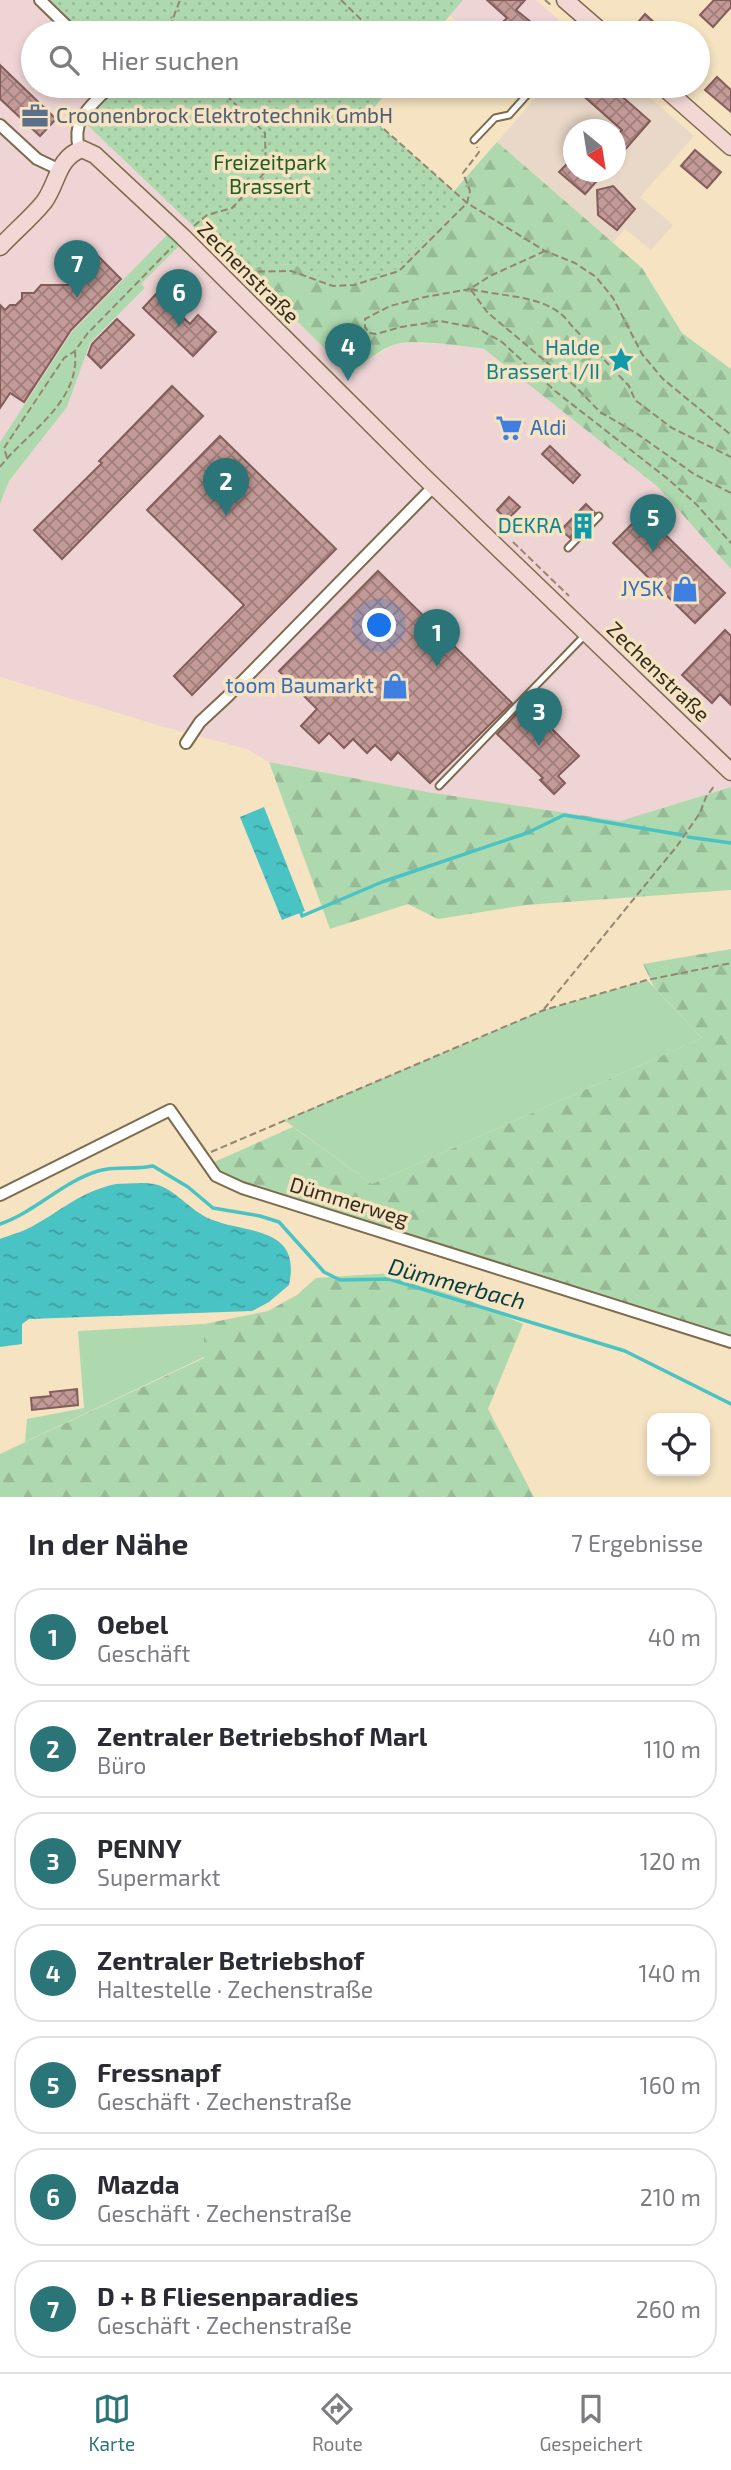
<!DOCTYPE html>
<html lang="de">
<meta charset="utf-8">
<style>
:root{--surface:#fff;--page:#f2f2f3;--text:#2b2b33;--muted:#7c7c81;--line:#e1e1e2;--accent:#2b7578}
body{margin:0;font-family:"Exo 2",sans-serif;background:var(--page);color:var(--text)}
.controls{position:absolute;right:21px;bottom:21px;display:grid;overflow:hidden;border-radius:14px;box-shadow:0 4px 10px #0003}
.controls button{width:63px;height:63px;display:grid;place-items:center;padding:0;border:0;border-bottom:2px solid var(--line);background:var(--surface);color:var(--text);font:35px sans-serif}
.compass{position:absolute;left:563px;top:119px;width:63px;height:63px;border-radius:50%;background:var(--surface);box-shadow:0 4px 10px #0003;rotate:150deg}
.you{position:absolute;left:380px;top:626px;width:24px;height:24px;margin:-18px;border:5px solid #fff;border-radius:50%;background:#1a73e8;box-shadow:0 0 0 10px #1a73e833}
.badge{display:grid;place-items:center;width:46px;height:46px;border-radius:50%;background:var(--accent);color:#fff;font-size:23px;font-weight:700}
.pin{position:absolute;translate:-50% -58px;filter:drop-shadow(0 2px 4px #0008)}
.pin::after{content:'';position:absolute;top:37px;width:24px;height:21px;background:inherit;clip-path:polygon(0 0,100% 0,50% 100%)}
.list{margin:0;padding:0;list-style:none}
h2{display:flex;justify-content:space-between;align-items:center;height:91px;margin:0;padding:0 28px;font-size:30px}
h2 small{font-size:23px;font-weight:400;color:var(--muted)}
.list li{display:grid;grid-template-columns:46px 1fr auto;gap:21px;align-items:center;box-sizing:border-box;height:98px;margin:0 14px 14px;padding:0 14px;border:2px solid var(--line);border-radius:28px}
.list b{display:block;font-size:26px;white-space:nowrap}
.list p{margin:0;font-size:23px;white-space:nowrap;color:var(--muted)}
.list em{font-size:23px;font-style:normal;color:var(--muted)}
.icon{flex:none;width:38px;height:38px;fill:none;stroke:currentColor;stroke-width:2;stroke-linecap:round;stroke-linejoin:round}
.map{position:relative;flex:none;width:731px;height:1497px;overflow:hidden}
.search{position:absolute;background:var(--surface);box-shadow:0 4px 10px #0003;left:21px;right:21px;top:21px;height:77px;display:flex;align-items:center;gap:18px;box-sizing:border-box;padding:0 24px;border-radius:38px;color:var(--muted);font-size:26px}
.sheet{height:875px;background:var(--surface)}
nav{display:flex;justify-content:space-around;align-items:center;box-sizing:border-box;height:98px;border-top:2px solid var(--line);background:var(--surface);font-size:19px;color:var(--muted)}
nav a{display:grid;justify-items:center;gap:4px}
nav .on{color:var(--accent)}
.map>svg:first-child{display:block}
.commercial{fill:#efd4d5}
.education{fill:#e9d8c7;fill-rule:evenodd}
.grass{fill:#aed9ae}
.forest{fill:url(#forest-firs)}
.park{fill:url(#park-dots)}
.water{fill:url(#water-ripples)}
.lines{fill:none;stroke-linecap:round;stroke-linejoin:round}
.stream{stroke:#49c3c4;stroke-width:3.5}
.building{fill:url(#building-cross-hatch);stroke:#825d5a;stroke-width:2}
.lane-casing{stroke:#7c6c4d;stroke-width:9}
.street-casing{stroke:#7c6c4d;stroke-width:14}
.secondary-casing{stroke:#7c6c4d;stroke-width:19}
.path{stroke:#93876f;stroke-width:2;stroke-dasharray:7 3.5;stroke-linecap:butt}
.lane{stroke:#fff;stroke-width:5}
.street{stroke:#fff;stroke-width:10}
.secondary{stroke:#f2d8d4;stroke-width:16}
.labels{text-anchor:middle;stroke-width:7;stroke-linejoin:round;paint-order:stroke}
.service-label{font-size:21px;fill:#4e5e75;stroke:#f5e3c1;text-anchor:start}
.park-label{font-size:21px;fill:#1e5e25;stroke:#f5e3c1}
.street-label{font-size:21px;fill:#322b1e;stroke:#f5e3c1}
.culture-label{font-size:21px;fill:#0d838f;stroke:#f5e3c1;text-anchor:end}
.shop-label{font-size:21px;fill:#366cbe;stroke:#f5e3c1;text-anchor:end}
.water-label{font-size:23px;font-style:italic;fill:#033e3e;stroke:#f5e3c1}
</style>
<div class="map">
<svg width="731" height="1497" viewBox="0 0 731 1497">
<defs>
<pattern id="forest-firs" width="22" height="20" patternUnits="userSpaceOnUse" patternTransform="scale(1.75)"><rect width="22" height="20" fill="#aed9ae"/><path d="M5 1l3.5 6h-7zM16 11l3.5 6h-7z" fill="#96ba95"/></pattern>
<pattern id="park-dots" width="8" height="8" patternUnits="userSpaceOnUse" patternTransform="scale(1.75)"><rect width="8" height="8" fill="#aed9ae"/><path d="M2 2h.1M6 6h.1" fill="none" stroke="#96ba95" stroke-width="1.8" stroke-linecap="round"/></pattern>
<pattern id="water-ripples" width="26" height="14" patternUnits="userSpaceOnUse" patternTransform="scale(1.75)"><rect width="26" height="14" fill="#49c3c4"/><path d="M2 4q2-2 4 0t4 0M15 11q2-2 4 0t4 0" fill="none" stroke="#3d9f9f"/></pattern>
<pattern id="building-cross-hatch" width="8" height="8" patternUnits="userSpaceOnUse" patternTransform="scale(1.75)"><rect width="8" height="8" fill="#c39a97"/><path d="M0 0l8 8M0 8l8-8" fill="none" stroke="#9f7e7b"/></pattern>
</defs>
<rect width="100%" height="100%" fill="#f5e3c1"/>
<!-- commercial -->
<g class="commercial">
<path d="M0,0H40L74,33H33V86H110L190,223L234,268L297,321L350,374L371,358L397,343L456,344L484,349L658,487L731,569V787L620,821L427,792L269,762L247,749L164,727L0,677V504L9,481L67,407L90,343L145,289L141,284L179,246L72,332L0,442Z"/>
<path d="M463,0H536L574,33H469L450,15Z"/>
</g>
<!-- education -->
<path class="education" d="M546,86H637L694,136L640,197L673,225L651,250L625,229L613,243L497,142ZM574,130H616V172H574Z"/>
<!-- grass -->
<g class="grass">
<path d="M168,234L179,246L141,284L145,288L90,343L67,407L9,481L0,504V442L72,332Z"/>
<path d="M647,980L702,1038L372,1184L284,1120L544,1010Z"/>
<path d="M204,1324V1357L25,1442L27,1419L84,1408L78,1331Z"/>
</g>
<!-- forest -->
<g class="forest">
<path d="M497,142L642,268L682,333L731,369V569L658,487L484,349C466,346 412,339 396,344C380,349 364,363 350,374L297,321L234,268L293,264L321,277L462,201L454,191Z"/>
<path d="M269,762L427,792L620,821L731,787V890L526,905L438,919L408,904L330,929Z"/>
<path d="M731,949V1338L238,1181L223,1175L212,1163L293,1127L372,1184L702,1038L654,987L643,964Z"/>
<path d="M391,1273L473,1302L523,1324L488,1409L534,1497H0V1454L204,1358V1324L268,1311L297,1295L316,1278Z"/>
</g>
<!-- park -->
<g class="park">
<path d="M40,0H463L435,33H74Z"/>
<path d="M110,86H392L368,115L454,191L462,201L396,269L349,281L321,277L293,264L234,268L190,223L80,118Z"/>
</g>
<!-- water -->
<g class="water">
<path d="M264,807L305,911L282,920L240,817Z"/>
<path d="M116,1184C128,1184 142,1182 154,1184C176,1189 189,1210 210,1219C245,1234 302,1225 289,1285L269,1302L252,1311L29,1319L22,1324V1344L0,1347V1239C10,1235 22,1232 31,1227C63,1210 79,1192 116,1184Z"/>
</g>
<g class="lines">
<!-- stream -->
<g class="stream">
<path d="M688,837L731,843"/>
<path d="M301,913L302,916L382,882L527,833L564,815L682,835"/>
<path d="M0,1224C35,1212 62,1182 98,1171C115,1166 135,1170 153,1166L188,1187L213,1208L260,1216L279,1222L324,1272L340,1280L389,1279L625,1351L731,1404"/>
</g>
</g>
<!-- building -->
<g class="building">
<path d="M487,0H525L516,10L531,22L521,33H519L504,21L507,18Z"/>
<path d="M714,0H731V7L713,27L700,15Z"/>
<path d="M645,14L656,24L666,33H641L634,27Z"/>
<path d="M0,65L56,119L40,136L0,99Z"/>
<path d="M717,77L731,90V112L705,90Z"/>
<path d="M572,86H610L650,121L615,161V137L622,130Z"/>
<path d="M695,150L721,172L707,188L681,166Z"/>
<path d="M573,158V172H605L585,194L559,172Z"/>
<path d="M613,186L635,209L617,230L598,215L597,190Z"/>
<path d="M97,255L121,279L71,330L24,402L10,393L0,408V305L5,310L10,305H16L22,299V293H34L41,285H68Z"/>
<path d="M157,293L190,324L198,315L216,332L193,356L143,308Z"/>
<path d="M117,319L134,335L101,368L88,355L92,344Z"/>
<path d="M172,386L203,416L62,559L34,530L102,463L99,461Z"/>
<path d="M220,436L336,549L192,695L174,676L244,605L147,510Z"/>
<path d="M550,446L580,475L573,483L542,454Z"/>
<path d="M509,497L520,507L507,520L497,510Z"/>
<path d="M586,504L595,513L570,538L561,530Z"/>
<path d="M643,513L725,593L695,623L613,543Z"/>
<path d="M378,571L512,703L430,783L398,752L391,760L375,745L367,753L353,739L344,748L329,733L319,743L301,726L317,709L279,671Z"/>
<path d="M725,630L731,636V705L720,694L712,703L682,675Z"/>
<path d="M532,702L553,724L550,727L579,756L558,776L565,783L554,794L540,780L543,778L497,734L520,710L522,713Z"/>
<path d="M77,1389L78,1405L32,1410L31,1398L51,1396L50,1392Z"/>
</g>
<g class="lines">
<!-- lane casing -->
<g class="lane-casing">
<g id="lane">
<path d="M474,140L495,118L509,115L535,86"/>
<path d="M568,548L599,516"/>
<path d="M439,786L585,635"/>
</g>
</g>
<!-- street casing -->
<g class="street-casing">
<g id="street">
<path d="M40,0L74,33"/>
<path d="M0,125L37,159L58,169"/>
<path d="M79,149C71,118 91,107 110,86"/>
<path d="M186,743L200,722L228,696L434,486"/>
<path d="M0,1195L170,1110L216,1176L242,1188L731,1342"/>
</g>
</g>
<!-- secondary casing -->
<g class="secondary-casing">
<g id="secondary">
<path d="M565,0L603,33"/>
<path d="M662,86L731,147"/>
<path d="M0,247C14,232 31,218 44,202C58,183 57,158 82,149L95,155L183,237L421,474L731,772"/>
</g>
</g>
<!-- path -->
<g class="path">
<path d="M341,0L375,33"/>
<path d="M545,0L552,6"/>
<path d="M173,22L185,33"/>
<path d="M617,28L622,33"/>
<path d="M160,33L172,21L180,0"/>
<path d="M376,122L467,203L545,251L575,263L596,277L613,298L642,354L663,379L731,435"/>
<path d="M194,226L207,215L232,208L266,171L265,133L226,95L225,86"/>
<path d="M545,251L490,276L470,289L425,297L390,306L365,319V327L369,333L376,334L401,327L440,321L477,328L502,342L555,391L668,479L696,504L731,543"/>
<path d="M237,272L291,271L333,286L354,285L399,271L467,203L470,191L463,173L479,152L477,147"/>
<path d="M471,289C506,298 550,294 571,325L629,386L635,400L672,428L731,457"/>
<path d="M471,290L487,312L576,387L600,412L636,433L694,474L731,493"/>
<path d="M7,458L4,448L64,358L75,351L87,334L173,246"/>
<path d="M0,467C27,432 80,403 75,352"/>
<path d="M513,542L569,596"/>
<path d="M544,1009L677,846L700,813L706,797L715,785"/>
<path d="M211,1152L544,1010L647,980L731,963"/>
</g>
<!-- lane -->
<use href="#lane" class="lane"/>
<!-- street -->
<use href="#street" class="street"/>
<!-- secondary -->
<use href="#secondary" class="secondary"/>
</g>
<!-- icons -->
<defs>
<g id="office-bare" transform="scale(2.1)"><path d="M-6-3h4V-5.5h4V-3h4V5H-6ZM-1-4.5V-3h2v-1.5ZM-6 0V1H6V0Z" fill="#5c6f8a" stroke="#f5e3c1" stroke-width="2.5" paint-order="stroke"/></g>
<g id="sight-bare" transform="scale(2.1)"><path d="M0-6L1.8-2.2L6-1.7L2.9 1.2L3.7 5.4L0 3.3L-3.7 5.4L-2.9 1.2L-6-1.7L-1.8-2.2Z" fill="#0f9aa8" stroke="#f5e3c1" stroke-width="2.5" paint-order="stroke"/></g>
<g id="supermarket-bare" transform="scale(2.1)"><path d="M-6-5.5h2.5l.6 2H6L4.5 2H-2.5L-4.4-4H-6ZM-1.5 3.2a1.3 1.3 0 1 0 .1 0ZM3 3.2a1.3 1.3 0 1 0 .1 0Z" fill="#3f7fe0" stroke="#f5e3c1" stroke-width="2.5" paint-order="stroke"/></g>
<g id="building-bare" transform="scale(2.1)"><path d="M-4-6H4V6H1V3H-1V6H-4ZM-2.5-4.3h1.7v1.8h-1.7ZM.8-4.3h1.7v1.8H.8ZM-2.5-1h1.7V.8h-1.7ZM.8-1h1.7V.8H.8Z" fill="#0f9aa8" stroke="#f5e3c1" stroke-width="2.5" paint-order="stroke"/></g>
<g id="shop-bare" transform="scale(2.1)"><path d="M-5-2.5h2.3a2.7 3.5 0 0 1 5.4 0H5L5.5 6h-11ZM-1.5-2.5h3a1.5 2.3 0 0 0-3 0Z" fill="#3f7fe0" stroke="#f5e3c1" stroke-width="2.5" paint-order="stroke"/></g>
</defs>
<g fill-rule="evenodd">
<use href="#office-bare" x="35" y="116"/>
<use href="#sight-bare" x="621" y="360"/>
<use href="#supermarket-bare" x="509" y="428"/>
<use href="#building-bare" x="583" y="526"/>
<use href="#shop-bare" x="685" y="589"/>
<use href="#shop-bare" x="395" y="686"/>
</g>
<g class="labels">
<!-- service labels -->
<g class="service-label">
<text x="56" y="123">Croonenbrock Elektrotechnik GmbH</text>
</g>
<!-- park labels -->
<g class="park-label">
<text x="270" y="170">Freizeitpark<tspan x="270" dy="24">Brassert</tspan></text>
</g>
<!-- street labels -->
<g class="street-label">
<text transform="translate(248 273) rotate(45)" y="7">Zechenstraße</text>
<text transform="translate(658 672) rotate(44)" y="7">Zechenstraße</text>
<text transform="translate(349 1202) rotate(17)" y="7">Dümmerweg</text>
</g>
<!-- culture labels -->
<g class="culture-label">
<text x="600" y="355">Halde<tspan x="600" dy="24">Brassert I/II</tspan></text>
<text x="562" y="533">DEKRA</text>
</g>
<!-- shop labels -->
<g class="shop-label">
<text x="530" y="435" text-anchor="start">Aldi</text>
<text x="664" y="596">JYSK</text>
<text x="374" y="693">toom Baumarkt</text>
</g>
<!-- water labels -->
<g class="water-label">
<text transform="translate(457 1284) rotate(15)" y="8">Dümmerbach</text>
</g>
</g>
</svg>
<div class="controls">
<button><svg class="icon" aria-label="locate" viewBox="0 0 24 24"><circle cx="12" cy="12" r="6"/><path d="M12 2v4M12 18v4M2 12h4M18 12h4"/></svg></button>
</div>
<svg class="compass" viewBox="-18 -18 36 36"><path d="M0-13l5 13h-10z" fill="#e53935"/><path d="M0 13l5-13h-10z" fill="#7c7c81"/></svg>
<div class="you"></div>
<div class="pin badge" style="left:437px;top:667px">1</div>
<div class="pin badge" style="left:226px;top:516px">2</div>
<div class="pin badge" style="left:539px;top:746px">3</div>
<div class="pin badge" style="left:348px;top:381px">4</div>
<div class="pin badge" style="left:653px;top:552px">5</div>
<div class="pin badge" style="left:179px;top:327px">6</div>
<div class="pin badge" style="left:77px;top:298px">7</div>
<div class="search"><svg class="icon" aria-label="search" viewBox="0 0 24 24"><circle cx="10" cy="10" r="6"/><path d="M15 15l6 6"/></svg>Hier suchen</div>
</div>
<section class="sheet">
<h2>In der Nähe<small>7 Ergebnisse</small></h2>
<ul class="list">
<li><span class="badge">1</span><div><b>Oebel</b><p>Geschäft</p></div><em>40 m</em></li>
<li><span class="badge">2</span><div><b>Zentraler Betriebshof Marl</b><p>Büro</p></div><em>110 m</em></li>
<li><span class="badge">3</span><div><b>PENNY</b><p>Supermarkt</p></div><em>120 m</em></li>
<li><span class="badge">4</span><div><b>Zentraler Betriebshof</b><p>Haltestelle · Zechenstraße</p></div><em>140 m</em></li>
<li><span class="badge">5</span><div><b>Fressnapf</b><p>Geschäft · Zechenstraße</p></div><em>160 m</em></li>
<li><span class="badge">6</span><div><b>Mazda</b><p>Geschäft · Zechenstraße</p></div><em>210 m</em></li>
<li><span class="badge">7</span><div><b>D + B Fliesenparadies</b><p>Geschäft · Zechenstraße</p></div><em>260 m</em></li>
</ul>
</section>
<nav>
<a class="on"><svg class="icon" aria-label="map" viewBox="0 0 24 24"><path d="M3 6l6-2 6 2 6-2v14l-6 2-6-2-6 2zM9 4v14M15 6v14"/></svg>Karte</a>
<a><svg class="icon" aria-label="directions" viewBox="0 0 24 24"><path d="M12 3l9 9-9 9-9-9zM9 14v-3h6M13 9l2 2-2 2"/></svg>Route</a>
<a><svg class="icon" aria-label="saved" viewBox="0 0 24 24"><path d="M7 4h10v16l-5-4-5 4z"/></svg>Gespeichert</a>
</nav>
